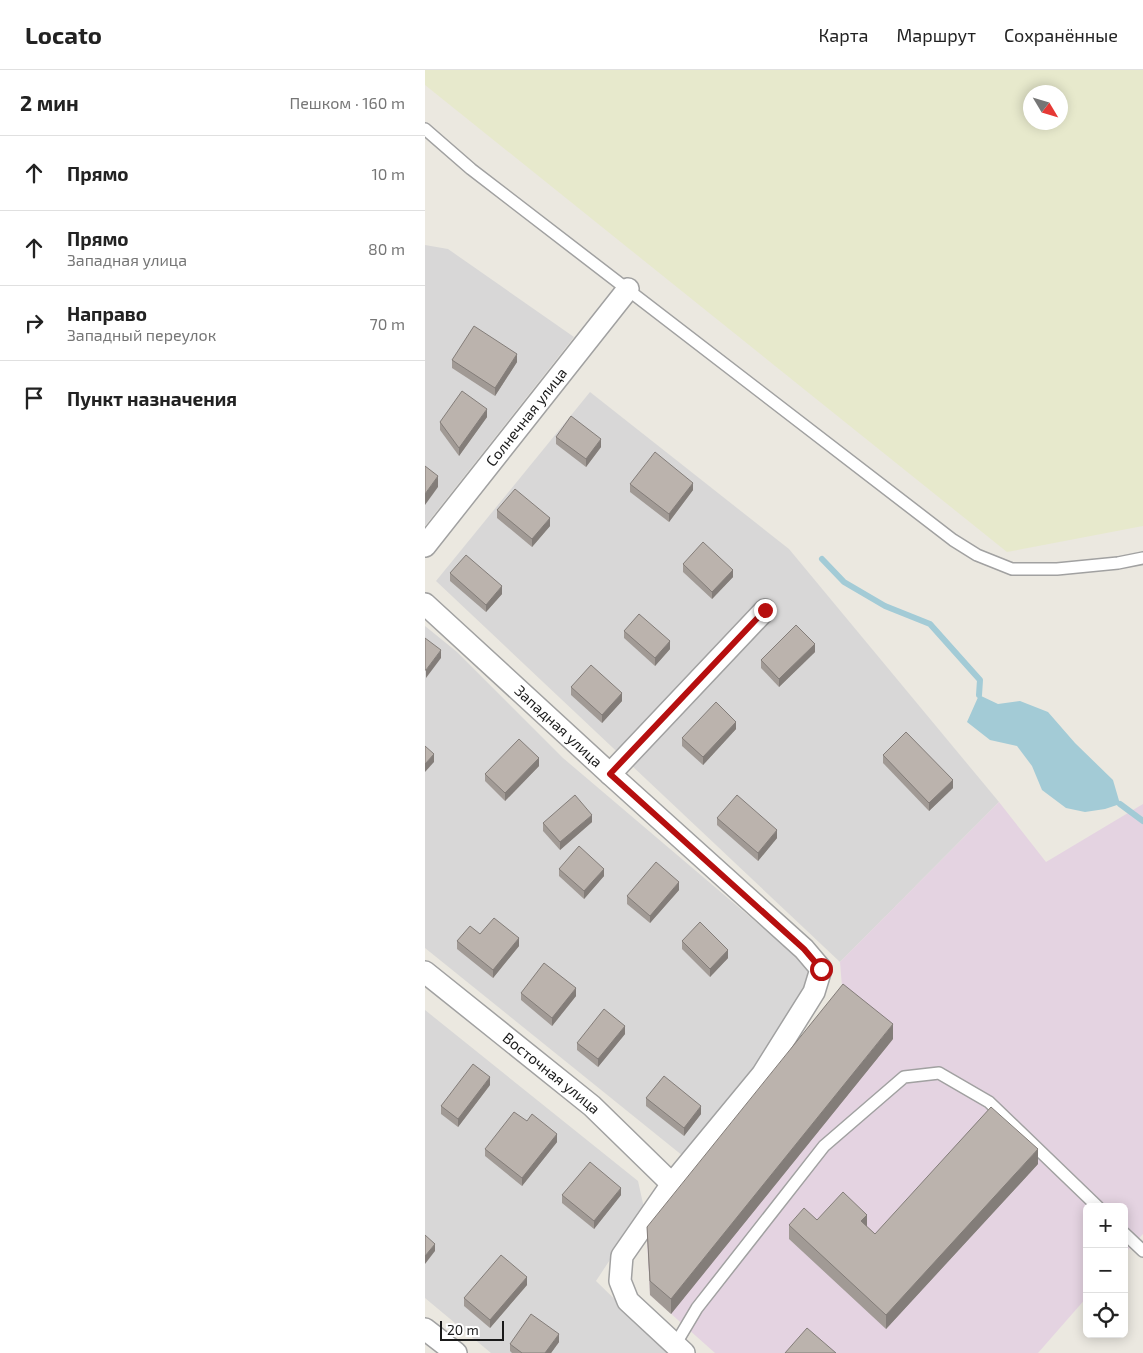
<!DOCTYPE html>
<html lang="ru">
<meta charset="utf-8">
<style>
:root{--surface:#fff;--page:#f2f2f2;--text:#222;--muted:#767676;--line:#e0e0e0}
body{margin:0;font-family:"Exo 2",sans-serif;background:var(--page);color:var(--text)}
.controls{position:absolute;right:15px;bottom:15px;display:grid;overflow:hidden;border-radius:8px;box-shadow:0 2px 12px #0003}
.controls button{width:45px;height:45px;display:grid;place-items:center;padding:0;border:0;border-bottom:1px solid var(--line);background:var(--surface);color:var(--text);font:25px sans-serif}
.compass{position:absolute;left:598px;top:15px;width:45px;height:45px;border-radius:50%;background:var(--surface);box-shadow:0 2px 12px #0003;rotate:128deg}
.scale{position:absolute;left:15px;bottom:12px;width:64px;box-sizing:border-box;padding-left:5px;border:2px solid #1a1a1a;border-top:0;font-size:14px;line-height:18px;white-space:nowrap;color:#1a1a1a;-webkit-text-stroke:4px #fff;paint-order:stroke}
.stop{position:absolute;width:15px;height:15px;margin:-11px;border:4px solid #b60f0f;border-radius:50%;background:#fff}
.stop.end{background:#b60f0f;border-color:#fff;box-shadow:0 1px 5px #0008}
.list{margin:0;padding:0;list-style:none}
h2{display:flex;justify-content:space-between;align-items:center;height:65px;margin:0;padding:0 20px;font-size:21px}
h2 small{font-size:16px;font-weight:400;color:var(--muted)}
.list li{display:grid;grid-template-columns:32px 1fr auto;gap:15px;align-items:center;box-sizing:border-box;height:75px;padding:0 20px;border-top:1px solid var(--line)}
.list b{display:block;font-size:19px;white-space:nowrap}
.list p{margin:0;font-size:16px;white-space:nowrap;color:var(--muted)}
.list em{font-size:16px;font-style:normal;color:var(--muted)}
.icon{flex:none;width:28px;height:28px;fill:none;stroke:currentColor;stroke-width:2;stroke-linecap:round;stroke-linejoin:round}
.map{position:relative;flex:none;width:718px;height:1283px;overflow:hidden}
header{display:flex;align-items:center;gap:30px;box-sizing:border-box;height:70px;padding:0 25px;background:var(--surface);border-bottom:1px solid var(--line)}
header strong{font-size:24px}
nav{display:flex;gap:28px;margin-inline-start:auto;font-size:18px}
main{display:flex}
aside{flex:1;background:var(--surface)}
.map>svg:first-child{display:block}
.residential{fill:#d8d7d7}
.industrial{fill:#e4d3e1}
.farmland{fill:#e7e9cc;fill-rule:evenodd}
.water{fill:#a3cbd6}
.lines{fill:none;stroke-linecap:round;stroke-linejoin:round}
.stream{stroke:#a3cbd6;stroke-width:6}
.lane-casing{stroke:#a1a1a1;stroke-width:14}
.street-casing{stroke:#a1a1a1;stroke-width:24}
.lane{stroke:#fff;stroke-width:11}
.street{stroke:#fff;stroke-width:21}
.wall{fill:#a19a95}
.shaded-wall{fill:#837d79}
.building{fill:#bbb3ad;stroke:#837d79}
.route{stroke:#b60f0f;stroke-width:6}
.labels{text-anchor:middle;stroke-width:5;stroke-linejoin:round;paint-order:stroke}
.street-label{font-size:15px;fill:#1a1a1a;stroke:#fff}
</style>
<header>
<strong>Locato</strong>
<nav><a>Карта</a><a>Маршрут</a><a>Сохранённые</a></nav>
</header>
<main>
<aside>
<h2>2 мин<small>Пешком · 160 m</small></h2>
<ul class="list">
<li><svg class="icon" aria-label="ahead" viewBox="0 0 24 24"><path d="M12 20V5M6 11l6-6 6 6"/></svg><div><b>Прямо</b></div><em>10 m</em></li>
<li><svg class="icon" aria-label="ahead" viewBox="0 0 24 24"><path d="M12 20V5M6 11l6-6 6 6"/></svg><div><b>Прямо</b><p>Западная улица</p></div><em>80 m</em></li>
<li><svg class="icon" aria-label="right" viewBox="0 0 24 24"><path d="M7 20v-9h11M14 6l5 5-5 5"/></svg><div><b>Направо</b><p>Западный переулок</p></div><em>70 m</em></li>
<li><svg class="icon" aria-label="arrive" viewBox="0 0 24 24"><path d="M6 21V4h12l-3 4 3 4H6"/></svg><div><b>Пункт назначения</b></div></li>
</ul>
</aside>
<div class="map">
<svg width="718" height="1283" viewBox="0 0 718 1283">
<rect width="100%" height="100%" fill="#ebe8e0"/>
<!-- residential -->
<g class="residential">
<path d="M0,175L23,179L149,267L0,456Z"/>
<path d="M165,322L364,479L574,732L415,892L11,511Z"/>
<path d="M0,556L32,582L138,688L384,897L377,925L350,975L258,1086L0,878Z"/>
<path d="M0,940L213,1111L219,1138L171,1211L245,1283H66L0,1228Z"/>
</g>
<!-- industrial -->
<path class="industrial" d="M574,732L621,792L718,734V1164L699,1184V1137H662V1227L613,1283H290L225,1225L222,1171L418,929L415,892Z"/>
<!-- farmland -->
<path class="farmland" d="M0,0H718V456L582,482L0,15ZM606,22H636V52H606Z"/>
<!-- water -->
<path class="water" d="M554,625L573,634L595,631L623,642L650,673L688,710L695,734L680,739L660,742L641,738L617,720L607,696L592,676L565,670L542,652Z"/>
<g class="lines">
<!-- stream -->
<g class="stream">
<path d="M397,489L419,512L460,536L505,554L555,610L554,625"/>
<path d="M695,734L718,751"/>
</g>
<!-- lane casing -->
<g class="lane-casing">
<g id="lane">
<path d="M0,59L46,99L528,470L552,485L587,499H632L693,493L718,488"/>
<path d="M699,1163L718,1181"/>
<path d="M250,1275L272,1238L399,1076L479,1007L514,1003L564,1032L673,1137"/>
</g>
</g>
<!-- street casing -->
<g class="street-casing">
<g id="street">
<path id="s1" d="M0,476L203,219"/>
<path id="s2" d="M0,534L185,704L379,879L396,899L389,922L337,1005L247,1114L197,1186L195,1211L203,1231L259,1283"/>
<path d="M185,704L340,540"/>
<path id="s3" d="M0,902L167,1036L247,1114"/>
<path d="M0,1259L31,1283"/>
</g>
</g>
<!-- lane -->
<use href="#lane" class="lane"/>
<!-- street -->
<use href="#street" class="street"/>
</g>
<!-- wall -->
<g class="wall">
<path d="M27,290L92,292L70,326L27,298Z"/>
<path d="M62,347L34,386L15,360V352Z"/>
<path d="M131,367L176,377L161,397L131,374Z"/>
<path d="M205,414L268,420L244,452L205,422Z"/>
<path d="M72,440L125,456L107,477L72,448Z"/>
<path d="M258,494L308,507L287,529L258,502Z"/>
<path d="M25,503L77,524L61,542L25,511Z"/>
<path d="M199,561L245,579L230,596L199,568Z"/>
<path d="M390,582L354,617L336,598V590Z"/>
<path d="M146,617L197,631L177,653L146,625Z"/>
<path d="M311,659L278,695L257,676V668Z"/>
<path d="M458,685L528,718L504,741L458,693Z"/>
<path d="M114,696L80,731L60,711V704Z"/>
<path d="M292,748L352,768L333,791L292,755Z"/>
<path d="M167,752L135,780L118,761V753Z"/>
<path d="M134,799L179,806L159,829L134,806Z"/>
<path d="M254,820L225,853L202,834V826Z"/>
<path d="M55,864L94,876L68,908L32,879V871Z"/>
<path d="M257,871L303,888L285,907L257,879Z"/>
<path d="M96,923L151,926L127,956L96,930Z"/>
<path d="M200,964L173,997L152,980V973Z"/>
<path d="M468,969L246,1244L225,1225L222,1157Z"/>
<path d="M65,1015L33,1057L16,1044V1036Z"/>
<path d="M221,1028L276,1044L259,1066L221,1036Z"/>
<path d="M102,1051L132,1072L97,1116L60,1086V1079Z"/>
<path d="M613,1094L461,1259L364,1169V1155L392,1150L442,1157L450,1164Z"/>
<path d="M137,1125H196L169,1159L137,1133Z"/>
<path d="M102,1215L65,1258L39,1236V1228Z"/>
<path d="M134,1272L126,1283H87L85,1281V1274Z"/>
</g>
<!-- shaded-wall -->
<g class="shaded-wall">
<path d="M92,284V292L70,326V318Z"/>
<path d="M62,339V347L34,386V378Z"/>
<path d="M176,369V377L161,397V389Z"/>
<path d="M13,406V417L0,435V424Z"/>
<path d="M268,413V420L244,452V444Z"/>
<path d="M125,448V456L107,477V469Z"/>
<path d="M308,500V507L287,529V522Z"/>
<path d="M77,516V524L61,542V535Z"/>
<path d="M245,571V579L230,596V588Z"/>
<path d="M390,574V582L354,617V609Z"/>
<path d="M16,580V588L1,608V600Z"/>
<path d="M197,623V631L177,653V645Z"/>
<path d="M311,652V659L278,695V687Z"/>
<path d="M9,684V692L0,702V694Z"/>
<path d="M114,688V696L80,731V723Z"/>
<path d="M528,710V718L504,741V733Z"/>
<path d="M167,745V752L135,780V772Z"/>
<path d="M352,760V768L333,791V783Z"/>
<path d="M179,799V806L159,829V821Z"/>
<path d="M254,812V820L225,853V846Z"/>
<path d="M94,868V876L68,908V900Z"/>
<path d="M303,880V888L285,907V899Z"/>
<path d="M151,918V926L127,956V948Z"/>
<path d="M468,954V969L246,1244V1229Z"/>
<path d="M200,956V964L173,997V989Z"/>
<path d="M65,1007V1015L33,1057V1049Z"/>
<path d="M276,1036V1044L259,1066V1058Z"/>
<path d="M132,1064V1072L97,1116V1108Z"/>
<path d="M613,1079V1094L461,1259V1245Z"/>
<path d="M196,1118V1125L169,1159V1151Z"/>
<path d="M442,1145V1159L436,1151Z"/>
<path d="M10,1174V1181L0,1194V1186Z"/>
<path d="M102,1207V1215L65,1258V1250Z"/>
<path d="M134,1264V1272L126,1283H120Z"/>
</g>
<!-- building -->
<g class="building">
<path d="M49,256L92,284L70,318L27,290Z"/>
<path d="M37,321L62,339L34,378L15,352Z"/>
<path d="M146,346L176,369L161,389L131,367Z"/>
<path d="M230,382L268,413L244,444L205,414Z"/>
<path d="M0,396L13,406L0,424Z"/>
<path d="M90,419L125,448L107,469L72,440Z"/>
<path d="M278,472L308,500L287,522L258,494Z"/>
<path d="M41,485L77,516L61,535L25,503Z"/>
<path d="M214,544L245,571L230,588L199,561Z"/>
<path d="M371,555L390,574L354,609L336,590Z"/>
<path d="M0,568L16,580L1,600H0Z"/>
<path d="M166,595L197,623L177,645L146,617Z"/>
<path d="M291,632L311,652L278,687L257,668Z"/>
<path d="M481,662L528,710L504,733L458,685Z"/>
<path d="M94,669L114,688L80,723L60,704Z"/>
<path d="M0,676L9,684L0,694Z"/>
<path d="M150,725L167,745L135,772L118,753Z"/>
<path d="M312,725L352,760L333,783L292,748Z"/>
<path d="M154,776L179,799L159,821L134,799Z"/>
<path d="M231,792L254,812L225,846L202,826Z"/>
<path d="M69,848L94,868L68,900L32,871L45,856L55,864Z"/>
<path d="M275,852L303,880L285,899L257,871Z"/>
<path d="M119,893L151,918L127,948L96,923Z"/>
<path d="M418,914L468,954L246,1229L225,1211L222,1157Z"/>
<path d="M179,939L200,956L173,989L152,973Z"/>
<path d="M48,994L65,1007L33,1049L16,1036Z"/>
<path d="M239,1006L276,1036L259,1058L221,1028Z"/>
<path d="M566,1037L613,1079L461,1245L364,1155L379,1138L392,1150L418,1122L442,1145L436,1151L450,1164Z"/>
<path d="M89,1042L102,1051L107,1044L132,1064L97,1108L60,1079Z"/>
<path d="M165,1092L196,1118L169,1151L137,1125Z"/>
<path d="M0,1165L10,1174L0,1186Z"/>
<path d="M76,1185L102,1207L65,1250L39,1228Z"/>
<path d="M106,1244L134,1264L120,1283H97L85,1274Z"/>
<path d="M382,1258L411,1283H360Z"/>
</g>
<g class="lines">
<!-- route -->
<path class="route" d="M340,540L185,704L379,879L396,899"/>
</g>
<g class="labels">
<!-- street labels -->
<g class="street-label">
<text dy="5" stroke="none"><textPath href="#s1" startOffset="164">Солнечная улица</textPath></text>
<text dy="5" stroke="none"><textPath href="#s2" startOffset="181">Западная улица</textPath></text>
<text dy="5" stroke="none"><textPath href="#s3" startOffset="162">Восточная улица</textPath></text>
</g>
</g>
</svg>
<div class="controls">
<button>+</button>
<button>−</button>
<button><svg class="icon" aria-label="locate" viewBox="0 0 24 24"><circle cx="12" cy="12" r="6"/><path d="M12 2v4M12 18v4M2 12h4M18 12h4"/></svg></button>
</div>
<svg class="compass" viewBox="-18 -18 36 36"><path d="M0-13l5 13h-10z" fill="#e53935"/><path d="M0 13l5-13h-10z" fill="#767676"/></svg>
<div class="scale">20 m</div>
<div class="stop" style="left:396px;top:899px"></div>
<div class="stop end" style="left:340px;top:540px"></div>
</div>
</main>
